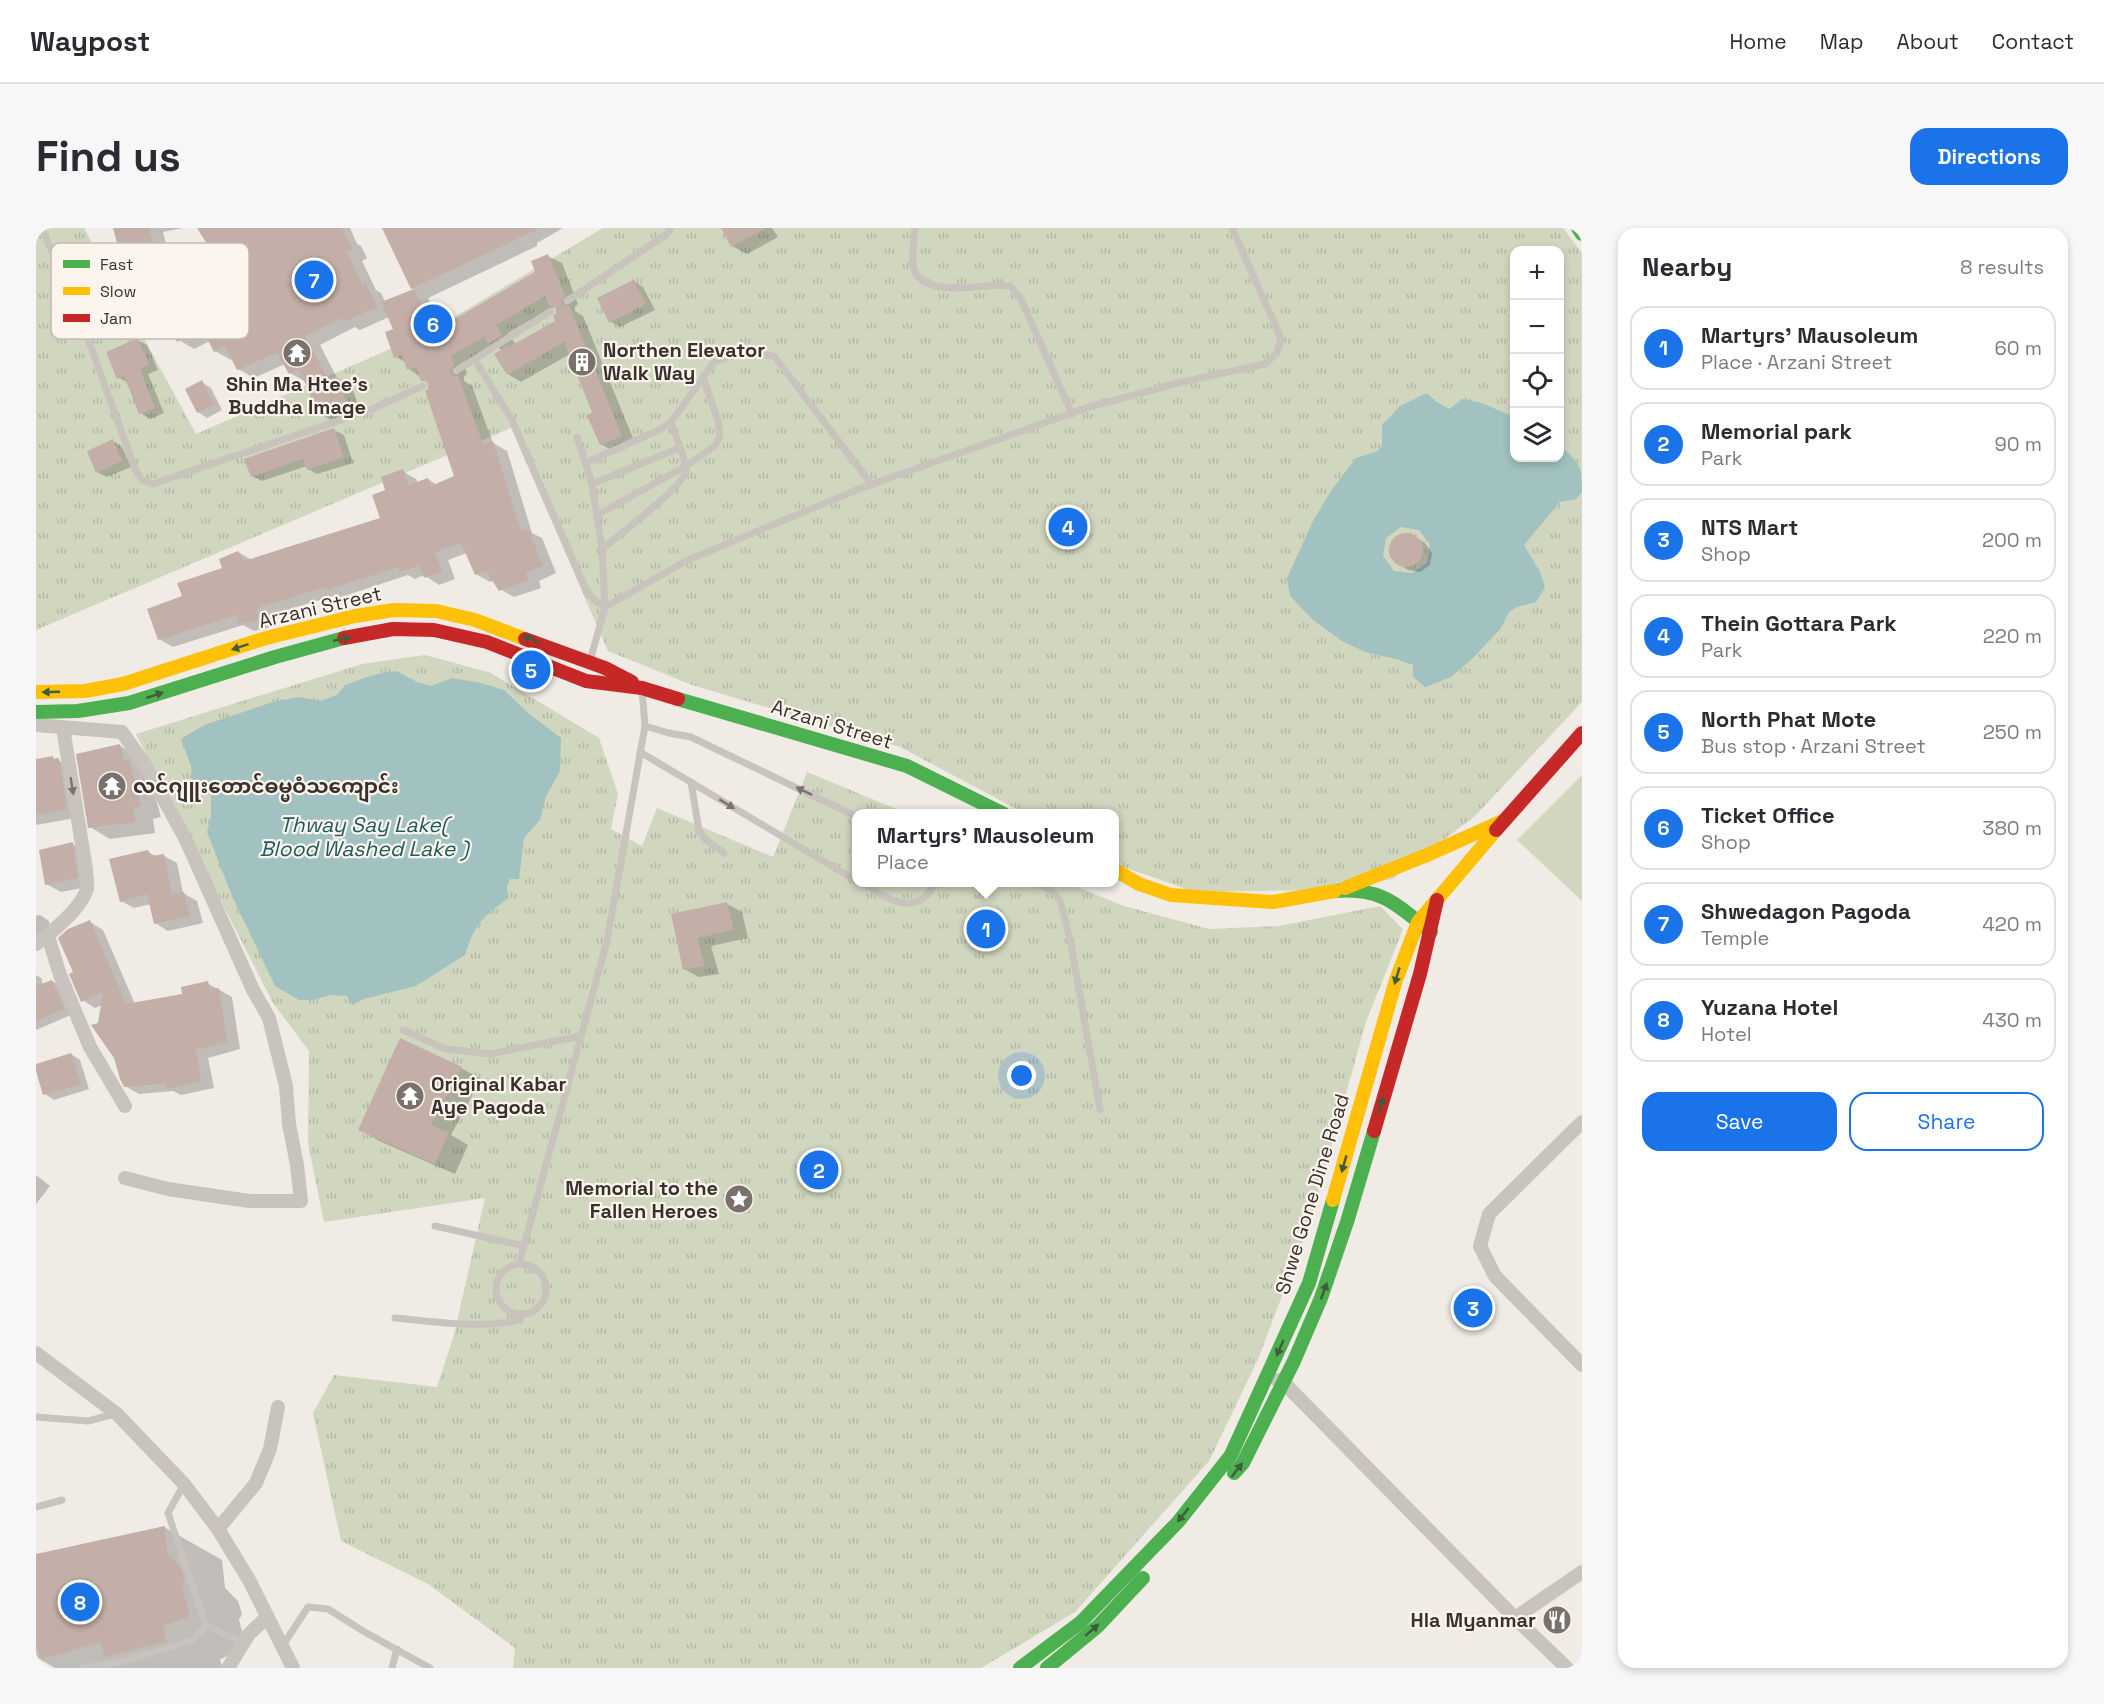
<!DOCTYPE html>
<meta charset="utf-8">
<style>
:root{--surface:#fff;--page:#f7f7f7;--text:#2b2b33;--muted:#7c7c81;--line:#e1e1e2;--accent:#1a73e8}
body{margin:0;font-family:"Space Grotesk","Noto Sans Myanmar",sans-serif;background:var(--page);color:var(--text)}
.controls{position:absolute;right:18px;top:18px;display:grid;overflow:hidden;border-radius:12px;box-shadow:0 3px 9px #0003}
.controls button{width:54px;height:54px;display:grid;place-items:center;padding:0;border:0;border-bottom:2px solid var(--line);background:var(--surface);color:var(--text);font:30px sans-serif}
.you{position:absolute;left:986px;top:848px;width:21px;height:21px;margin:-15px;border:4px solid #fff;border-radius:50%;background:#1a73e8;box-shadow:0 0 0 9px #1a73e833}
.badge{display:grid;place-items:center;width:39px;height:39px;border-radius:50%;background:var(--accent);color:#fff;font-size:20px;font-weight:700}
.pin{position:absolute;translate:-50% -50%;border:3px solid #fff;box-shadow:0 2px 6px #0006}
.popup{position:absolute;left:816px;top:581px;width:267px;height:78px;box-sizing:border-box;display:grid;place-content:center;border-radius:12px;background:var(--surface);filter:drop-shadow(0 2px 4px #0005);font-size:20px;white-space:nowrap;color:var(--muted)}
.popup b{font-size:22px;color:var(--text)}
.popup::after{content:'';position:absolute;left:50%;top:100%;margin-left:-12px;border:12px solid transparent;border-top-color:var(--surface)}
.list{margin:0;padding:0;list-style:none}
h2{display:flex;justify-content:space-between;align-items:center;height:78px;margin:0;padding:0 24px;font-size:26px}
h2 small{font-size:20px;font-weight:400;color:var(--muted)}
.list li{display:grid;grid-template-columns:39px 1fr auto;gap:18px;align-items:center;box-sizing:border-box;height:84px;margin:0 12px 12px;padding:0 12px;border:2px solid var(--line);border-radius:18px}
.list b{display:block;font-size:22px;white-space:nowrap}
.list p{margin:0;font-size:20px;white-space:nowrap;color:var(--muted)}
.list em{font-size:20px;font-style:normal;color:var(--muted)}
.actions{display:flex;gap:12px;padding:18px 24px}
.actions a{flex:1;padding:14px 0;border:2px solid var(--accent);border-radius:18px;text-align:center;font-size:21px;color:var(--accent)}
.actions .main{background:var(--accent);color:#fff}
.icon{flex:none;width:33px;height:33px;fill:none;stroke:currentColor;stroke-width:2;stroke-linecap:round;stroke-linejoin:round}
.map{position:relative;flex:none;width:1546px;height:1440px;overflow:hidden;border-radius:18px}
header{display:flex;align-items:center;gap:36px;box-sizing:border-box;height:84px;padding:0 30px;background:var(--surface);border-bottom:2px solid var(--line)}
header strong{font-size:28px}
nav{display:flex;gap:33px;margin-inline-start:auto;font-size:21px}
.intro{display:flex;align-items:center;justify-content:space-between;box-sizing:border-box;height:144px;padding:0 36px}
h1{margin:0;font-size:42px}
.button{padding:15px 27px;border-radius:18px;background:var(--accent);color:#fff;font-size:21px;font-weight:700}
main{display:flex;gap:36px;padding:0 36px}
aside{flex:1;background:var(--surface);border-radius:18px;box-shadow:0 3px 9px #0003}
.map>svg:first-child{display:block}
.park{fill:url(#park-tufts);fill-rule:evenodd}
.garden{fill:#d1d6bf}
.water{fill:#a1c2c1;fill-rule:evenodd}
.shadow{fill:#0003;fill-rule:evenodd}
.building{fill:#c3afa7}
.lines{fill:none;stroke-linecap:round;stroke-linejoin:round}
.lane{stroke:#c9c3be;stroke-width:7}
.street{stroke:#c9c3be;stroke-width:14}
.fast{stroke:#4caf50;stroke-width:14}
.slow{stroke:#ffc107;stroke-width:14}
.jam{stroke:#c62828;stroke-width:14}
.oneway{fill:#415c38}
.oneway2{fill:#7b726d}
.labels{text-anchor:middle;stroke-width:4.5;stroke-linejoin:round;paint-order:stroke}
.poi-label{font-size:20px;font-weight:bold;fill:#3b302b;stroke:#fbf5ee;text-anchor:start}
.street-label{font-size:20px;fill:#3b302b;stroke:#fbf5ee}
.water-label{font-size:21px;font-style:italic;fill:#1f5a5e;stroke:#fbf5ee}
.key{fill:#fbf5ee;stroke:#c1bab4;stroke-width:1.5}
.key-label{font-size:16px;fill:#3b302b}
</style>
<header>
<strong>Waypost</strong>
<nav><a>Home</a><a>Map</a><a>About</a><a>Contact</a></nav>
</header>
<div class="intro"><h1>Find us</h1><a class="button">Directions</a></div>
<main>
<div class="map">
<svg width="1546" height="1440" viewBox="0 0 1546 1440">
<defs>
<pattern id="park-tufts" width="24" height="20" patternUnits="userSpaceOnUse" patternTransform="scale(1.5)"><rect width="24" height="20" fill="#d1d6bf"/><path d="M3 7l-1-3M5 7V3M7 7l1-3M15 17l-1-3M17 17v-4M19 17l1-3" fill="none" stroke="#b4b8a4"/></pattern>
</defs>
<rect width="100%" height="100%" fill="#f0ebe5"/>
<!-- park -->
<g class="park">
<path d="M0,0H48L160,206L393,104L567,0H1527L1546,25V474L1439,588L1356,651L1285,662L1159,664L1079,636V586L988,585L864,519L656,457L572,423L475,200L0,402ZM1478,22H1524V230H1478Z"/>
<path d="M389,427L455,445L563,510L582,566L575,601L606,618L621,580L737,629L771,544L870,585L821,586V654L1032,655L1088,678L1173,701L1243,698L1344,678L1367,701L1330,794L1275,991L1223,1129L1173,1233L1039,1384L945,1440H477L479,1420L392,1356L305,1313L277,1185L298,1147L401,1159L418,1107L449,970L288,994L272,915L273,823L237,775L100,506L326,436Z"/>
</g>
<!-- garden -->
<path class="garden" d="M1546,547V673L1481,612Z"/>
<!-- water -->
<g class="water">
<path d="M1391,165L1399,173L1413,181L1427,171L1446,175L1478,189V230H1524V217C1543,236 1546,235 1546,264L1540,271L1524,274L1488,317L1504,344L1509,359L1500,374L1481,379L1473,384L1465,400L1438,429L1415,449L1389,459L1377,449V437L1360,431L1329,424L1306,413L1277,392L1254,368L1251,350L1278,291L1295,263L1320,230L1342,223L1346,218V197L1364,178ZM1365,299L1383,302L1394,317L1391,335L1376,345L1358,343L1347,328L1350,310Z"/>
<path d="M360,443L381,454L395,458L416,450L445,455L468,462L492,485L525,510L524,543L510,568L504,592L488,610L483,651H474L471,659L472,670C446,690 439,695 429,727L380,758L328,771L316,777L311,768L294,767L277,772H263L239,758L196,668L171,604L175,588V566L157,563L155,538L145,511L168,497L237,474L263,469L284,473L301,467L309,457L337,447Z"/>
</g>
<!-- shadow -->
<g class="shadow">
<path d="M79,0H147L127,4L135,34L122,37L132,55L116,63L101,54Z"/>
<path d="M163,0H314L321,16L325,18L331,30L326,33L340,62L345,65L349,74L379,62L376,60L347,0H527L501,15V18L392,70L400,87L413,95L501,45L512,28L526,35L542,76L539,79V83L547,88L599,215L578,224L565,216L558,184L534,126L485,154L472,146L466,122L458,118L428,136L431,145L428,149V153L436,158L457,215L471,223L496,305L506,310L520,345L503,353L505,360L478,369L464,361L458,352L454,354L440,346L431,325L412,332L419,351L403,357L388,347L379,351L372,347L305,369L301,367L234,387L235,399L218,403L207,397L137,419L123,411L148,369L187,341L202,324L216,332L346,291L351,263L366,243L380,251L382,255L392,251L401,257L420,249L393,162L394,156L373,141L369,134L359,128V102L353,89L324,102L319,99L284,117L301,150L315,158L325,183L299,194L283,185L270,154L254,145L249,136L218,150L202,141L197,130L195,132L179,123L174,113L158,121L143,112L166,68L175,20ZM517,79L522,81L521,93L480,117L472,105Z"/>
<path d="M687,0H736L742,9L711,26L696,18Z"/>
<path d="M597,53L607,59L619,82L584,99L575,94Z"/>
<path d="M101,112L111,117L122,142L112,146L128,185L114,191L105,185L92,155L82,149Z"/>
<path d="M165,154L175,160L186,182L171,190L162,184Z"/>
<path d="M298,202L308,207L317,235L281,246L272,241L271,238L226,253L216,248Z"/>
<path d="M77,213L86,219L95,239L71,249L61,244Z"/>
<path d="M1366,307L1379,309L1389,315L1396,325L1394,337L1384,344L1372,342L1362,336L1355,326L1356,314Z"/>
<path d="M84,518L103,529L113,546L125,589L117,591L119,605L74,611L54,599Z"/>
<path d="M17,530L37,540L45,589L0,597V533Z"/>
<path d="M36,616L51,624L56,658L25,664L10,656Z"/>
<path d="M112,624L121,629L128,628L141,635L147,665L161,673L167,695L132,703L119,695L115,676L98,680L85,673Z"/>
<path d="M691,676L706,684L712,710L675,718L683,746L663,749L648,741L637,687Z"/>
<path d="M4,687L13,693L15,705L0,713V688Z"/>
<path d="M54,694L67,702L99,776L148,767L171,755L196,769L204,821L172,830L178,860L145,867L137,863L103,866L89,858L80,830L64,797L66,777L59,780L46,772L39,745Z"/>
<path d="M0,747L5,750L7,757L16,753L26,759L37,786L0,802Z"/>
<path d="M35,826L44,832L53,861L18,872L9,866L0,837Z"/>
<path d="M425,840L445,851L415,907L432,917L419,946L343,913L324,901Z"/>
<path d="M0,947L14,958L0,976Z"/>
<path d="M128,1299L186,1332L189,1360L202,1373L206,1386L203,1392L211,1421L184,1431L186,1440H19L0,1429V1328Z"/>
</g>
<!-- building -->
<g class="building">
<path d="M77,0H113L120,25L108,28L117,46L100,55L88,34H86Z"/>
<path d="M161,0H306L316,21L311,24L326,56L329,54L341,79L308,94L306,90L269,108L292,151L300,148L311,174L282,186L263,141L253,146L241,125L201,142L189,118L178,124L166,101L141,114L127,86L164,67L146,32L173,19Z"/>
<path d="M346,0H504L375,61Z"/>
<path d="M685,0H730L695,19Z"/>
<path d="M512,26L529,68L526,71V76L529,78H533L586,208L564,217L551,188L556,184L528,114L471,147L458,126L472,117L473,119L519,93L517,88L520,85V81L517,78H513L509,68L460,97L466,107L452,116L448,109L415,128L418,137L414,143L417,148H422L447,216L457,213L485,303L492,301L507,337L490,345L492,352L463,363L450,343L439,347L425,315L399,324L406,343L388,350L383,337L364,344L362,339L290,362L289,359L221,380L222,392L203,396L200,387L122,412L111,381L146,368L141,355L186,340L183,331L202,323L208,333L344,290L336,267L349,262L345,249L367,241L372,257L392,250L395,258L418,248L389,163L392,161V156L390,153H385L380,139L371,142L366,127L358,130L349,104L357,101L345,74L378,61L392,88L399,85L405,99L499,44L495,33Z"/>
<path d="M597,52L610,76L573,95L561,70Z"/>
<path d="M102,110L113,137L104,141L119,180L103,186L88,148L81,151L70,124Z"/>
<path d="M166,152L178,176L161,185L149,161Z"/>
<path d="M298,200L308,229L271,242L267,231L215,249L208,231Z"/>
<path d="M77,211L86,233L60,245L51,223Z"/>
<circle cx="1370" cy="322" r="17"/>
<path d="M84,516L88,533L93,532L105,578L97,580L99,594L52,600L40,526Z"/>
<path d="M17,528V531L23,530L31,581L0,587V531Z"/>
<path d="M37,614L42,650L9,657L3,622Z"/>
<path d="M112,622L115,628L128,626L136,667L148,664L154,688L118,696L111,666L84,674L73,631Z"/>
<path d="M691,674L698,702L661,710L669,738L647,742L635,686Z"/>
<path d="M54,692L90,776L146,766L145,759L172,753L174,762L183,760L191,814L160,822L165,853L130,861V855L88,859L84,851L78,830L55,797L62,795L67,764L45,774L33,746L37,744L22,710L32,701Z"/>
<path d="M16,752L28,781L0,793V758Z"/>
<path d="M364,810L426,839L395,897L413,904L399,936L322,902Z"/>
<path d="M35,825L45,856L7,867L0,843V836Z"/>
<path d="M129,1298L131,1325L144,1339L149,1352L146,1358L154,1388L127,1398L130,1414L68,1429L64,1414L5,1431L0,1415V1326Z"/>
</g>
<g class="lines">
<!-- lane -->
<g class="lane">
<path d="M5,0L34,61L99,241L106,252L117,256L143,247L334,182L387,158"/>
<path d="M879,0C878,12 876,26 877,37C881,70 942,58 964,57L974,58L984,69L1036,186"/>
<path d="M531,73L631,6L635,0"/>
<path d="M439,132L476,192L550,362L558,372L569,379"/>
<path d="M420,143L515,83"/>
<path d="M541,209L556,256L566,321L569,379"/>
<path d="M550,235L625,201L635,194L678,134L704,124L738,128L836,257"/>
<path d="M556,256L643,220"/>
<path d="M561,287L650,238L680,217L684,208L682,193L667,149"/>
<path d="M566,321C581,309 649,257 650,243C650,230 639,207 635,194"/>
<path d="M554,433L569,379L652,332L823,261L1053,179L1146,154L1229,136L1241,125L1245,110L1196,0"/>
<path d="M609,498L633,505L655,509L821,589"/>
<path d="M604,524L821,653"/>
<path d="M655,554L663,603L670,612L688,625"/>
<path d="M824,654C849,669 882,693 899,654"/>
<path d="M991,654L1009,659L1017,664L1025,674L1035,716L1064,881"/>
<path d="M899,656L959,654"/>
<path d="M367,802L410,821L454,826L545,808"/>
<path d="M399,998L488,1018"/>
<circle cx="485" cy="1061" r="25"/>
<path d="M483,1036L571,713L609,498L606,462"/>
<path d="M359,1090C401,1094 443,1101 484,1092L486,1086"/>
<path d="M0,1189L52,1193L79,1186"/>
<path d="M0,1279L26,1272"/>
<path d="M170,1398L208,1414"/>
<path d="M247,1417L272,1379L292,1381L327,1403L394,1440"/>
<path d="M47,1440L85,1434L157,1412L170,1398L132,1285L148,1256"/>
<path d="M356,1440L361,1421"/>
</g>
<!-- street -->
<g class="street">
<path d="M0,497L86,504L108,535L150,612L217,762L233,790L250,858L253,896L261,937L265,973H213L132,961L89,950"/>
<path d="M12,708L24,747L54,819L89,878"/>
<path d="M0,716C15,705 47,679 51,660C52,654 50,647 50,641L27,500"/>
<path d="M1546,894L1453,986L1444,1018L1459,1048L1546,1137"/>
<path d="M0,1125L81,1186L148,1256L182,1301L213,1352L257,1440"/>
<path d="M1241,1152L1248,1155L1479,1390L1531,1440"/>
<path d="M182,1301L220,1255L234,1221L242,1179"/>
<path d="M1479,1390L1546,1344"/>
<path d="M192,1440L213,1406L231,1389"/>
</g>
<!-- fast -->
<g class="fast">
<path d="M1542,0L1546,6"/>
<path d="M642,471L871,538L968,586"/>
<path d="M0,484L42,483L93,475L239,429L308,410"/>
<path d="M1299,663C1346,659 1361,677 1395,704"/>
<path d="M1198,1245L1207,1235L1258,1133L1285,1070L1311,994L1338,903"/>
<path d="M984,1440L1045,1394L1142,1294L1195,1227L1273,1055L1297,972"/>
<path d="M1011,1440L1062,1398L1107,1350"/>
</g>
<!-- slow -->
<g class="slow">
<path d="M0,464L49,463L87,456L230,410L319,388L358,382L400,383L439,392L489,411"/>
<path d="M1079,642L1103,656L1135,667L1237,674L1299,663"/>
<path d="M1309,660L1391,627L1469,592"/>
<path d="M1297,972L1360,752L1382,694L1460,602"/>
</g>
<!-- jam -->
<g class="jam">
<path d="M308,410L357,401L398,402L451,414L550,453L606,460L642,471"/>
<path d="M489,411L569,440L596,454"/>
<path d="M1460,602L1546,505"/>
<path d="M1338,903L1384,746L1401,672"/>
</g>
</g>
<!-- one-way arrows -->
<defs><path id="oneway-solid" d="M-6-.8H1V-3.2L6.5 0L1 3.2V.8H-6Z" transform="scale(1.5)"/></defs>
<g class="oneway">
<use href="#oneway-solid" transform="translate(306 411) rotate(-12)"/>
<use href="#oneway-solid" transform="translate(495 411) rotate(-159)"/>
<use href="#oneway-solid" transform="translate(204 419) rotate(162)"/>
<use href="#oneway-solid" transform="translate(15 464) rotate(178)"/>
<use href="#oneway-solid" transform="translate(119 467) rotate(-18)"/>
<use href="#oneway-solid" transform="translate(1361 748) rotate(107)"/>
<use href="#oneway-solid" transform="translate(1345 877) rotate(-74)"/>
<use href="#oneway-solid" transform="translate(1308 936) rotate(106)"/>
<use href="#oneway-solid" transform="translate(1288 1063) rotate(-70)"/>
<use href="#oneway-solid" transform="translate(1244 1120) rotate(114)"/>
<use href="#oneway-solid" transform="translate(1201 1242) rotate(-52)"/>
<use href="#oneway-solid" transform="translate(1147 1287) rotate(129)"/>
<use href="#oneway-solid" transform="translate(1056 1402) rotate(-41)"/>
</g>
<g class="oneway2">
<use href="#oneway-solid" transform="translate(36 558) rotate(81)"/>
<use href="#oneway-solid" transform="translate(768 563) rotate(-154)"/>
<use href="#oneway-solid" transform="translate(691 576) rotate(31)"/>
</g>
<!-- icons -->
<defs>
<g id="temple-disc" transform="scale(1.5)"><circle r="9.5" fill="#7a716c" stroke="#fbf5ee"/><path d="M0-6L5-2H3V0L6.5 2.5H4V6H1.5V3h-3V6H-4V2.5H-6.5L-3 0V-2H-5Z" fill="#fff"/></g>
<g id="building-disc" transform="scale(1.5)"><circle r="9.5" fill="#7a716c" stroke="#fbf5ee"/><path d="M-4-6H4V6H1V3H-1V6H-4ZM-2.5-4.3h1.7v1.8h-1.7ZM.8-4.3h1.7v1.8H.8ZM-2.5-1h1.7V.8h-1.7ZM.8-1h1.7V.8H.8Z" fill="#fff"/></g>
<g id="sight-disc" transform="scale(1.5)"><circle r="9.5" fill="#7a716c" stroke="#fbf5ee"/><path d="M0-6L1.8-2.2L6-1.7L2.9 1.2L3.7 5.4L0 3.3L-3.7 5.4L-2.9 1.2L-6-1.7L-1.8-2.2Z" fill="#fff"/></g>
<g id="restaurant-disc" transform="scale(1.5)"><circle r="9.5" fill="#7a716c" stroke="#fbf5ee"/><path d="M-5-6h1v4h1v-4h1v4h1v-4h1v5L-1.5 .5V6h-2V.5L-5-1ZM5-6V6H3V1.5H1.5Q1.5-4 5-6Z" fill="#fff"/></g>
</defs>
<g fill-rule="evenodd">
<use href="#temple-disc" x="261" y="125"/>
<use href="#building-disc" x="546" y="134"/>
<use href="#temple-disc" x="76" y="558"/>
<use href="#temple-disc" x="374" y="868"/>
<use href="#sight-disc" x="703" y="971"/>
<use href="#restaurant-disc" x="1521" y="1392"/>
</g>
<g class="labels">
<!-- poi labels -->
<g class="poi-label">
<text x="567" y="129">Northen Elevator<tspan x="567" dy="23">Walk Way</tspan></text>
<text x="261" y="163" text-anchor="middle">Shin Ma Htee's<tspan x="261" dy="23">Buddha Image</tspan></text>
<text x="97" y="565">လင်ဂျူးတောင်ဓမ္မဝံသကျောင်း</text>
<text x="395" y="863">Original Kabar<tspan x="395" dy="23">Aye Pagoda</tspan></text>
<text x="682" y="967" text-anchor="end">Memorial to the<tspan x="682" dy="23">Fallen Heroes</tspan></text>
<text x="1500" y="1399" text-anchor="end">Hla Myanmar</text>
</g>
<!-- street labels -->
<g class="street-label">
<text transform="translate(284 379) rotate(-13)" y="7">Arzani Street</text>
<text transform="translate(796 496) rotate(17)" y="7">Arzani Street</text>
<text transform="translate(1276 966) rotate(-73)" y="7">Shwe Gone Dine Road</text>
</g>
<!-- water labels -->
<g class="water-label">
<text x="328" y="604">Thway Say Lake(<tspan x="328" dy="24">Blood Washed Lake )</tspan></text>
</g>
</g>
<!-- legend -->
<rect x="15" y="15" width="198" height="96" rx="9" class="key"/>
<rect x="27" y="32" width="27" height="8" fill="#4caf50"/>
<rect x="27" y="59" width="27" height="8" fill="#ffc107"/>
<rect x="27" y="86" width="27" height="8" fill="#c62828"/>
<g class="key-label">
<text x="64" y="42">Fast</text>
<text x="64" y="69">Slow</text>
<text x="64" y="96">Jam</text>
</g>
</svg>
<div class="controls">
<button>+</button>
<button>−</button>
<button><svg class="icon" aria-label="locate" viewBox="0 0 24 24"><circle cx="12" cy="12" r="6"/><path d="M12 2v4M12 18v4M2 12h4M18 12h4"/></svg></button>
<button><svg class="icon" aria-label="layers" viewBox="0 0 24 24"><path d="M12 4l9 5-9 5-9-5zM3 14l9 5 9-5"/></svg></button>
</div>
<div class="you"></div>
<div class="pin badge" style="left:950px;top:701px">1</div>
<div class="popup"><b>Martyrs' Mausoleum</b>Place</div>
<div class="pin badge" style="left:783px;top:942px">2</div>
<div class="pin badge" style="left:1437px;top:1080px">3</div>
<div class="pin badge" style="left:1032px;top:299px">4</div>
<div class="pin badge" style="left:495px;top:442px">5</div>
<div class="pin badge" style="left:397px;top:96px">6</div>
<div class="pin badge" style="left:278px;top:52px">7</div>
<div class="pin badge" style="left:44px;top:1374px">8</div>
</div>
<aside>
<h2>Nearby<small>8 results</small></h2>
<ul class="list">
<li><span class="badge">1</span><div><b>Martyrs' Mausoleum</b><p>Place · Arzani Street</p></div><em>60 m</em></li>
<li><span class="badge">2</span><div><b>Memorial park</b><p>Park</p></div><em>90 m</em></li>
<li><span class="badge">3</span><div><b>NTS Mart</b><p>Shop</p></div><em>200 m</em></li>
<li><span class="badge">4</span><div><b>Thein Gottara Park</b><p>Park</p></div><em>220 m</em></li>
<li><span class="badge">5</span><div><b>North Phat Mote</b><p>Bus stop · Arzani Street</p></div><em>250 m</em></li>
<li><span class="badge">6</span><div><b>Ticket Office</b><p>Shop</p></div><em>380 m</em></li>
<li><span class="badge">7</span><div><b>Shwedagon Pagoda</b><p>Temple</p></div><em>420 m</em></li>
<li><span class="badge">8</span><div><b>Yuzana Hotel</b><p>Hotel</p></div><em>430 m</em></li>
</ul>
<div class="actions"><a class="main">Save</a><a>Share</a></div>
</aside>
</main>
